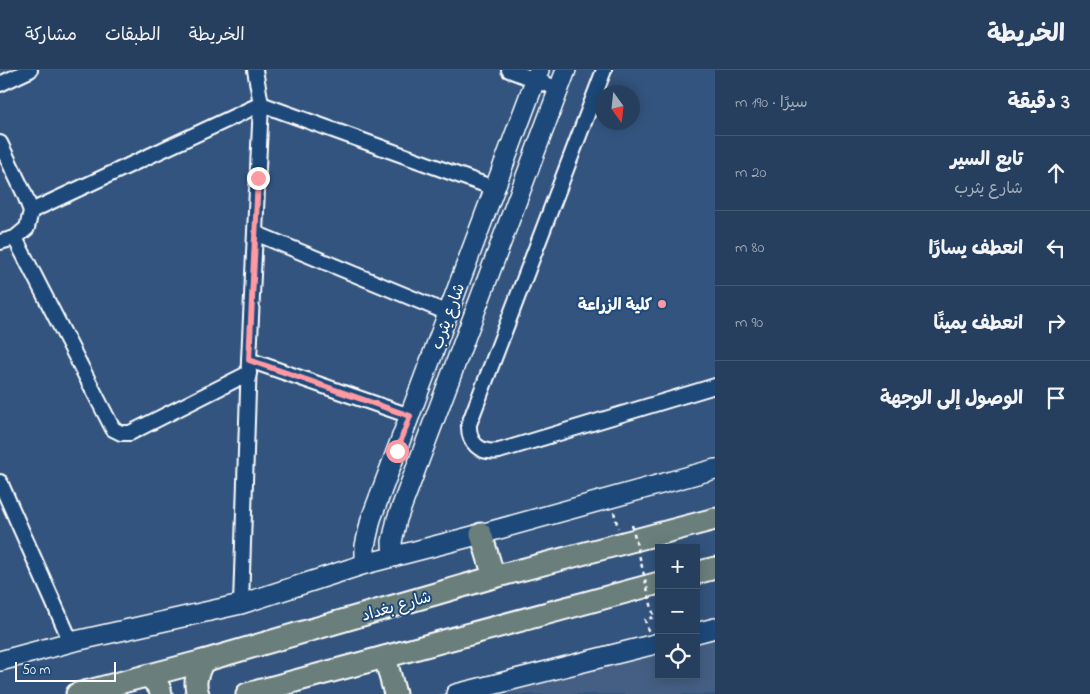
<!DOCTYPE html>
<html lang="ar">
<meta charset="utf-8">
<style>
:root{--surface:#263f5e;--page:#324a67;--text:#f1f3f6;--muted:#a4afbc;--line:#425873}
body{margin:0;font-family:"Indie Flower","Playpen Sans Arabic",sans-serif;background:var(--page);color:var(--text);direction:rtl}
.controls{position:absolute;right:15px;bottom:15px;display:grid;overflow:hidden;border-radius:0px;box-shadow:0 2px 12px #0003}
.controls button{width:45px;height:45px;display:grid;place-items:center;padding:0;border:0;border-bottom:1px solid var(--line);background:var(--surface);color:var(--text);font:25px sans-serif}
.compass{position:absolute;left:595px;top:15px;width:45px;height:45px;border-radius:50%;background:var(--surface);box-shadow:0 2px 12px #0003;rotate:165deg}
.scale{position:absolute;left:15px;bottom:12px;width:101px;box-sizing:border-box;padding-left:5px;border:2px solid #fff;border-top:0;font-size:14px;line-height:18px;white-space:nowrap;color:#fff;-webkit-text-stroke:4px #1f4a7a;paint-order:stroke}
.stop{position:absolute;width:15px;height:15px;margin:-11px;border:4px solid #ff9aa2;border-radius:50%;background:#fff}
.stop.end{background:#ff9aa2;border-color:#fff;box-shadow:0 1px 5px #0008}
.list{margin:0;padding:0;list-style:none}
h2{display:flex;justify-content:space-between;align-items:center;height:65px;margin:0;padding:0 20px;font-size:21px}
h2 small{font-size:16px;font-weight:400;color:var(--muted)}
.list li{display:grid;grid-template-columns:32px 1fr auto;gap:15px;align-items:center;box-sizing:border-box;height:75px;padding:0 20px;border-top:1px solid var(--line)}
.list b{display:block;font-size:19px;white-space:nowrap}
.list p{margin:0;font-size:16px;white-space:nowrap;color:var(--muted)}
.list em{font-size:16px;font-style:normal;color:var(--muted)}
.icon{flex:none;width:28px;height:28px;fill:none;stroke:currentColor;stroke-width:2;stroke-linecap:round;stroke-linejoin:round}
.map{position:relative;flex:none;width:715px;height:624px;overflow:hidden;direction:ltr}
header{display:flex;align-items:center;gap:30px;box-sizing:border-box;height:70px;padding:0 25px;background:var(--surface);border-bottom:1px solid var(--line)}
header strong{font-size:24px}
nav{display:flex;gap:28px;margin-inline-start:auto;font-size:18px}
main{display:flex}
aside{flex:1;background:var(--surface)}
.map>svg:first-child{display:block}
.built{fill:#455e84}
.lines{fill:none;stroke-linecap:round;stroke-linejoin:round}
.street-casing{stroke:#fff;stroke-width:18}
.secondary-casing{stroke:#fff;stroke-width:22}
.primary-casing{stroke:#fff;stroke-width:25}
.path{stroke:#fff;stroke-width:2.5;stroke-dasharray:4 4;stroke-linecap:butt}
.street{stroke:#1f4a7a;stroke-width:14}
.secondary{stroke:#1f4a7a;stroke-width:19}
.primary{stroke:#6a7f7c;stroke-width:21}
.path-bridge{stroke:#fff;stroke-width:2.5;stroke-dasharray:4 4;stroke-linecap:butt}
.route{stroke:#ff9aa2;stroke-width:6}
.poi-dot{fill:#ff9aa2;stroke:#1f4a7a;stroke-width:2}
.labels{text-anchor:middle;stroke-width:4;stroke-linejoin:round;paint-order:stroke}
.poi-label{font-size:16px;font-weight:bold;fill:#fff;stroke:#1f4a7a;text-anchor:end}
.street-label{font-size:16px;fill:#fff;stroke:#1f4a7a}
</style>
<header>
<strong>الخريطة</strong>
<nav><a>الخريطة</a><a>الطبقات</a><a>مشاركة</a></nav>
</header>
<main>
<aside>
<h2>3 دقيقة<small>سيرًا · 190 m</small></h2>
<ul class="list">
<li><svg class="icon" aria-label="ahead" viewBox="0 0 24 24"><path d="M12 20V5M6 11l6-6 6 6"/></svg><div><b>تابع السير</b><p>شارع يثرب</p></div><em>20 m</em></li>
<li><svg class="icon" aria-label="left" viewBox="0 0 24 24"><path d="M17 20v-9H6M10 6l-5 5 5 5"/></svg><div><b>انعطف يسارًا</b></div><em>80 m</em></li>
<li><svg class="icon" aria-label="right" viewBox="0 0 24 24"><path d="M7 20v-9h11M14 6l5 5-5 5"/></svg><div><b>انعطف يمينًا</b></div><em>90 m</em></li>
<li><svg class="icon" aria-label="arrive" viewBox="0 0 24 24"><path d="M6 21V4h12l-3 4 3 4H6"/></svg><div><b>الوصول إلى الوجهة</b></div></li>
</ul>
</aside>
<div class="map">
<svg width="715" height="624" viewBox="0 0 715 624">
<rect width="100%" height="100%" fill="#33547e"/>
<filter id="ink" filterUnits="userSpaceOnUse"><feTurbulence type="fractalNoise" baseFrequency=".02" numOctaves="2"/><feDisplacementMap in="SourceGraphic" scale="10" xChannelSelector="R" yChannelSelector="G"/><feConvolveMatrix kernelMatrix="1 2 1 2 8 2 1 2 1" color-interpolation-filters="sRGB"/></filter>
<g filter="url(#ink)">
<!-- built -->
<path class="built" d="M715,546V624H436L659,561V605H696V551Z"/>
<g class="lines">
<!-- street casing -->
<g class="street-casing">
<g id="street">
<path d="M509,0L559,19"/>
<path d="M604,0L469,354C468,373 480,384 499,381L715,316"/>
<path d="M0,14L30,0"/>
<path d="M0,73L24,123L31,141L27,158L15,168L0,172"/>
<path d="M31,141L261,34L494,118"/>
<path d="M255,163L448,243"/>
<path d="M15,168L113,359L121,363H130L249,303"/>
<path d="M249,290L410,346"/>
<path d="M0,412L71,572"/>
<path d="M241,534L249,290L261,34L255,0"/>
</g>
</g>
<!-- secondary casing -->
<g class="secondary-casing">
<g id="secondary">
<path d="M393,487L392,472L397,449L566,0"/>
<path d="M365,494V476L371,449L539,0"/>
<path d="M696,563L715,558"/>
<path d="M0,591L71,572L241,534L365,494L481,464L715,399"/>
<path d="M456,624L659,573"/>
</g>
</g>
<!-- primary casing -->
<g class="primary-casing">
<g id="primary">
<path d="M481,464L494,507"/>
<path d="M696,503L715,498"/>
<path d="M385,587L395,624"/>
<path d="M147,606C153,610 160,615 161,624"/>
<path d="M77,624L203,591L494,507L715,449"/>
<path d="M198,624C193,612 198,602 203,591"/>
<path d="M247,624L659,513"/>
</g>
</g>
<!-- path -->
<g class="path">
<path d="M614,442L618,458"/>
<path d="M648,561L645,550L654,547"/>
</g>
<!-- street -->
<use href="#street" class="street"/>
<!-- secondary -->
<use href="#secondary" class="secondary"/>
<!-- primary -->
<use href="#primary" class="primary"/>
<!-- path-bridge -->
<path class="path-bridge" d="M632,455L654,547"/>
</g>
</g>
<g class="lines" filter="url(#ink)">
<!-- route -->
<path class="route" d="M258,108L249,290L410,346L397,381"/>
</g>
<!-- markers -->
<circle class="poi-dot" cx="662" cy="234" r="5"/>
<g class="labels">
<!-- poi labels -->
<g class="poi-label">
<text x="652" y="240">كلية الزراعة</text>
</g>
<!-- street labels -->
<g class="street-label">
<text transform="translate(447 246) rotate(-70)" y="6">شارع يثرب</text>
<text transform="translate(396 535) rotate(-16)" y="6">شارع بغداد</text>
</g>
</g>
</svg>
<div class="controls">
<button>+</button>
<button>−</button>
<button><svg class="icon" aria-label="locate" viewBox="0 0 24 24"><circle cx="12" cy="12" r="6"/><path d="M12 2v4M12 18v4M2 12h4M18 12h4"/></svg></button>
</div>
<svg class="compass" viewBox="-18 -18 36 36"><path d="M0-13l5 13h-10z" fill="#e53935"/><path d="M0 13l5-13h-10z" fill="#a4afbc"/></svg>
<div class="scale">50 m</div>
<div class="stop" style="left:397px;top:381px"></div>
<div class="stop end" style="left:258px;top:108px"></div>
</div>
</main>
